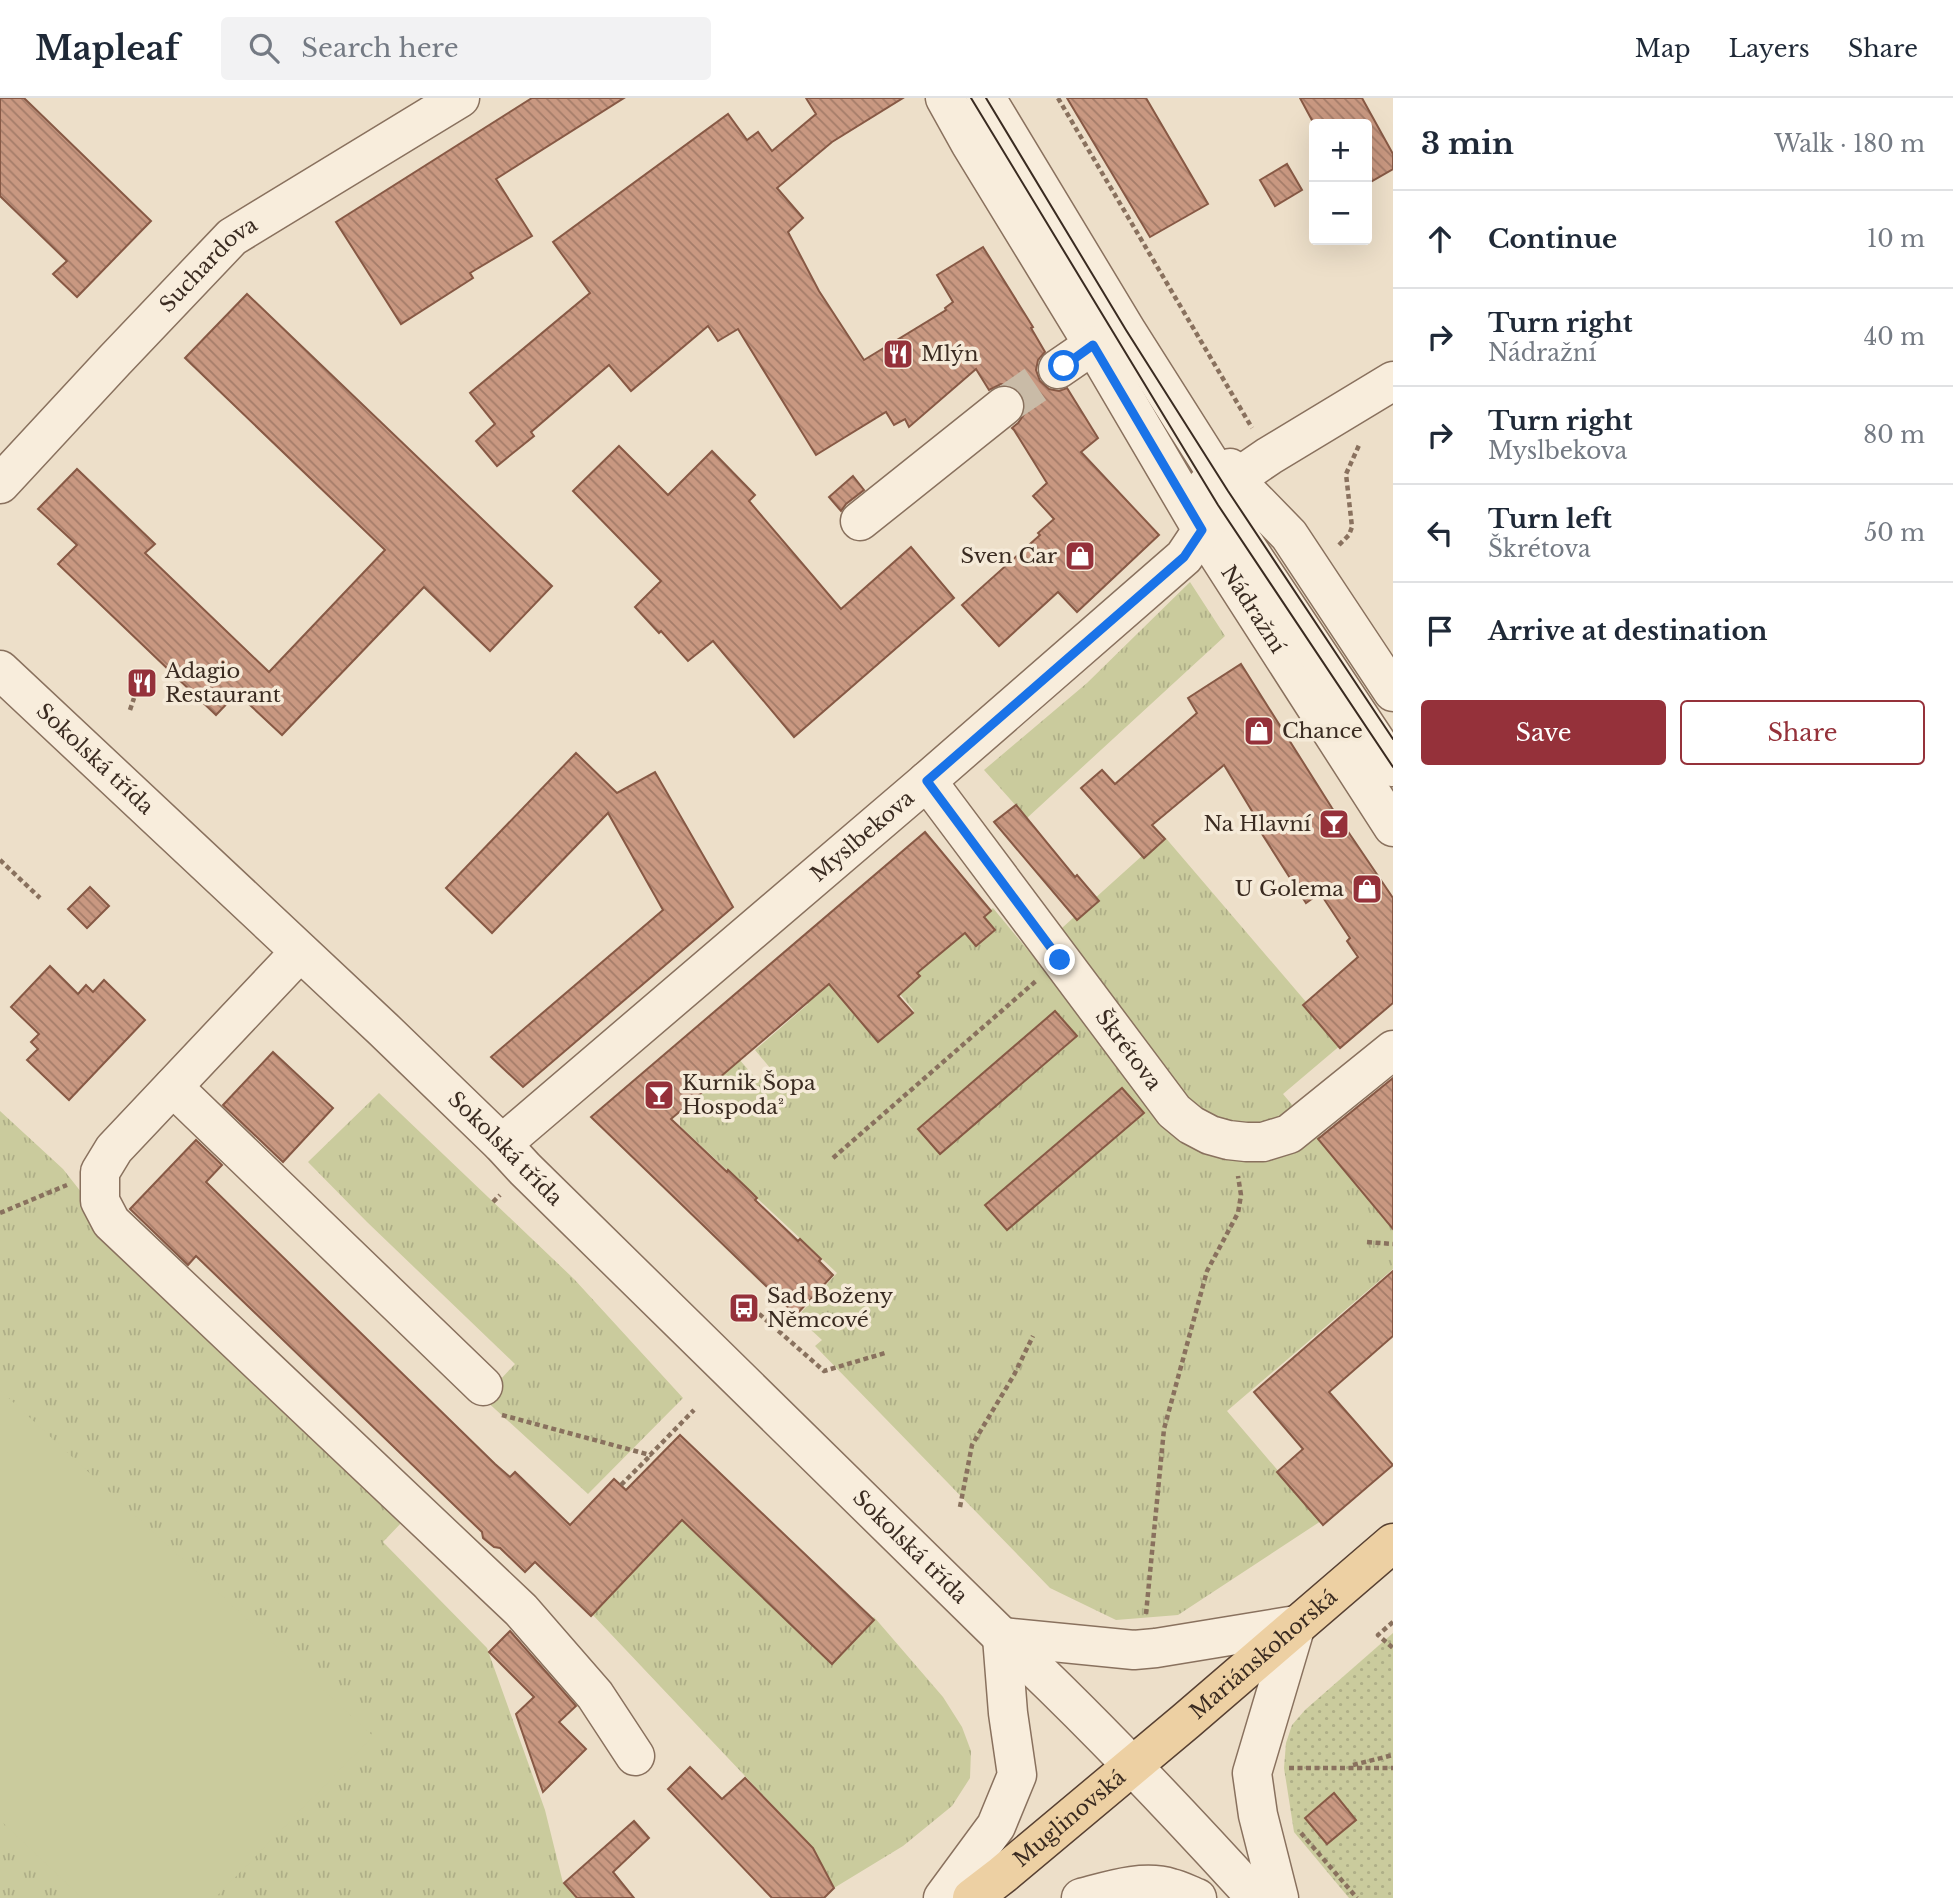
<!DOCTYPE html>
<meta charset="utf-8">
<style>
:root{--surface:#fff;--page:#f2f2f3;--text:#1f2937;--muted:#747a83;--line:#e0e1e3;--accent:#95313a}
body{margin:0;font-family:"Libre Baskerville",serif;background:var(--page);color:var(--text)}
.controls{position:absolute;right:21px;top:21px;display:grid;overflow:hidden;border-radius:7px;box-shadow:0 7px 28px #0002}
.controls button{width:63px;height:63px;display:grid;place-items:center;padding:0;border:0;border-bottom:2px solid var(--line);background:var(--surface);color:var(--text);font:35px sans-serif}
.stop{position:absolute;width:21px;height:21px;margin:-16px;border:5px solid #1a73e8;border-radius:50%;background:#fff}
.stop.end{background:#1a73e8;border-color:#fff;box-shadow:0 2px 7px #0008}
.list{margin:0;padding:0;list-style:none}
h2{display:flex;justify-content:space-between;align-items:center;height:91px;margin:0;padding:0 28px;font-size:30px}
h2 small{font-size:23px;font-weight:400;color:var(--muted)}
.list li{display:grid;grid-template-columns:46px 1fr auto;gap:21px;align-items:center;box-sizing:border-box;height:98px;padding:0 28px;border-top:2px solid var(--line)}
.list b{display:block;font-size:26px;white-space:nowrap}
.list p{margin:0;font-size:23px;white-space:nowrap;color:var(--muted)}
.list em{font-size:23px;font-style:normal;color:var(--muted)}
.actions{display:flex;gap:14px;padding:21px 28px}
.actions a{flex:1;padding:16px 0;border:2px solid var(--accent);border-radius:7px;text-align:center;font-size:24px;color:var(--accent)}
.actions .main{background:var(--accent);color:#fff}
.icon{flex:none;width:38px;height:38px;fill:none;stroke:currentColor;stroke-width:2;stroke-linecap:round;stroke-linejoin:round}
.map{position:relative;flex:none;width:1393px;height:1800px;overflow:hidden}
header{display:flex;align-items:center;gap:42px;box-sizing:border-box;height:98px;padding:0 35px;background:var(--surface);border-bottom:2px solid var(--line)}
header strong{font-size:33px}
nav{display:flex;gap:38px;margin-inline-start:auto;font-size:24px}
.search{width:490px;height:63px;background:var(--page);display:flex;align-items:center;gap:18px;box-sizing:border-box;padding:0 24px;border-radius:7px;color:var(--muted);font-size:26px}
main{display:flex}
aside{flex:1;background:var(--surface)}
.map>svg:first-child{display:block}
.grass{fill:url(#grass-tufts)}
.park{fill:url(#park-dots)}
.pitch{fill:#cacb9d}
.building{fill:url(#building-back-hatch);stroke:#875945;stroke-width:2}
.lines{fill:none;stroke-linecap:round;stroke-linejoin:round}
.minor-tunnel{stroke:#c9bba7;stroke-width:38;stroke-dasharray:38 19;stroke-linecap:butt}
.minor-casing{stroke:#89715e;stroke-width:41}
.major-casing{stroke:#574032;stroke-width:41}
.path{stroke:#89715e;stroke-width:4.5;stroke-dasharray:5 3.5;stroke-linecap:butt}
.minor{stroke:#f8eddc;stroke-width:38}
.major{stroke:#edd0a3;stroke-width:38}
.tram{stroke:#3a2b21;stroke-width:2}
.route{stroke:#1a73e8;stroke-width:9}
.labels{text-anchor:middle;stroke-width:7;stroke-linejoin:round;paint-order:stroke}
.street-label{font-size:21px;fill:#3a2b21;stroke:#f5ead8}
.poi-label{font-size:21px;fill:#3a2b21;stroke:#f5ead8;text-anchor:start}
</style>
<header>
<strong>Mapleaf</strong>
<div class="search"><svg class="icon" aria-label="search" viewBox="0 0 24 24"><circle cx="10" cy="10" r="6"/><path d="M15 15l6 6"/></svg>Search here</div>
<nav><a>Map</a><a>Layers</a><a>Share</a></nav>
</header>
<main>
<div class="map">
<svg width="1393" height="1800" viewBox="0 0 1393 1800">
<defs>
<pattern id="grass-tufts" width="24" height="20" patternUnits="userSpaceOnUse" patternTransform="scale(1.75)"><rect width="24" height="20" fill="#cacb9d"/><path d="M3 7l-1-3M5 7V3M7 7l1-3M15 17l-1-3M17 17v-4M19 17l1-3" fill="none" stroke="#aeae87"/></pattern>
<pattern id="park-dots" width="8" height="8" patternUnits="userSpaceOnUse" patternTransform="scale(1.75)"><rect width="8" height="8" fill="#cacb9d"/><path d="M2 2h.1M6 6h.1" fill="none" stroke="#aeae87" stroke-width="1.8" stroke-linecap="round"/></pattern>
<pattern id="building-back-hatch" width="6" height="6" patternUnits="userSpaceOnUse" patternTransform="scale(1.75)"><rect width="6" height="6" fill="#c99881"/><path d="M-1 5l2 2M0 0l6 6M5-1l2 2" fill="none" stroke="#a47c69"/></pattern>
</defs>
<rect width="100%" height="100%" fill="#eddfc9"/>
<!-- grass -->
<g class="grass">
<path d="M1190,484L1225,538L1027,720L984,672L1087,585Z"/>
<path d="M1164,738L1342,946L1283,996L1393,1127V1171L1227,1313L1321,1423L1178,1517L1116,1522L1050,1490L815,1248L822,1242L797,1219L837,1175L680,1028V1012L738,960L758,983L771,971L755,952L808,906L804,902L839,873L879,942L914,913L882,874L955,841L993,810L1032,857Z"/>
<path d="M379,995L574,1181L683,1300L588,1396L483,1300L515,1266L367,1124L308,1064Z"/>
<path d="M0,1013L63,1071L85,1099L403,1423L383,1444L487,1550L545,1712L563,1785L576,1800H0Z"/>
<path d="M683,1420L833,1561L874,1519L943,1599L962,1629L971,1653L970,1680L952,1708L903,1748L834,1790L813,1750L591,1515Z"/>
</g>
<!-- park -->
<path class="park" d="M1393,1535V1800H1349L1294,1734L1284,1670L1286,1645L1292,1627L1305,1612Z"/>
<!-- pitch -->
<path class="pitch" d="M0,1292L373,1638L215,1800H82L0,1722Z"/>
<!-- building -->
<g class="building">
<path d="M0,0H24L151,123L77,199L53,176L67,163L0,98Z"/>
<path d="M532,0H624L496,81L532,138L470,175L473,180L401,226L336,124Z"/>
<path d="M806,0H903L832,44L777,90L803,120L788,134L819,193L864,262L946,212L945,210L953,204L937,177L983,149L1033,229L1031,230L1045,254L1038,262L1036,272L1040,283L1049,291L1059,293L1067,290L1098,340L1081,354L1159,437L1077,514L1058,494L999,548L962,507L1040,437L1038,435L1054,421L1033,398L1047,385L1014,332L1012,330L1018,325L1025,315L1026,305L1021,295L1013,288L1001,286L989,292L976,271L909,329L905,321L894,327L886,314L816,357L738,231L718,243L708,228L631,293L609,267L531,334L534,338L497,368L476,343L495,326L470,295L590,195L553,144L728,16L747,42L758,34L772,53L816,16Z"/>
<path d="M1067,0H1146L1208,106L1150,139Z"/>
<path d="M1300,0H1362L1393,56V71L1367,86V26H1314Z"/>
<path d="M1287,66L1302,92L1275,108L1260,82Z"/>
<path d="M247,196L552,488L490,553L424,489L282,637L237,595L216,617L58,466L77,447L38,411L77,371L155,446L145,455L269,574L385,452L185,260Z"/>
<path d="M619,348L668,397L712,353L755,397L749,403L841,511L911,449L954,500L794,639L713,543L688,563L661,533L659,535L635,509L661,483L573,393Z"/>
<path d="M853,378L864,392L846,406L841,413L829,399Z"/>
<path d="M1241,566L1332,710L1393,800V905L1340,950L1303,907L1358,859L1347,843L1350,840L1320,795L1306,805L1255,725L1258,723L1224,667L1152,727L1165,741L1144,760L1081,690L1102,672L1115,686L1197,615L1188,600Z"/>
<path d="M576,655L617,695L655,674L733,809L523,989L491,959L663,812L608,715L492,835L446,790Z"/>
<path d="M1016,707L1075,779L1077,777L1099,803L1077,822L994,724Z"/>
<path d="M925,734L991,813L984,819L995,832L976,848L965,835L917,875L920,878L898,898L913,915L878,944L829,886L671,1021L727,1074L728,1072L749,1092L757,1100L755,1102L798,1143L800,1141L821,1161L819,1163L833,1177L796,1217L591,1019Z"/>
<path d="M90,789L109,808L87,830L68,811Z"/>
<path d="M50,868L78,896L86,887L93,894L104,882L145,922L69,1002L27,962L38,951L31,944L39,936L11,909Z"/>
<path d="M1055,913L1077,938L940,1056L918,1031Z"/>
<path d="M273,954L333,1010L283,1064L223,1007Z"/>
<path d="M1393,980V1131L1318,1041Z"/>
<path d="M1122,990L1144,1015L1007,1132L985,1107Z"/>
<path d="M196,1042L222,1067L206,1084L495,1366L510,1379L515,1374L570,1427L614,1381L626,1392L680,1337L874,1522L832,1566L682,1422L591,1518L535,1464L525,1474L500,1450L494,1449L483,1440L482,1434L196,1158L188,1167L130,1111Z"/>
<path d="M1393,1173V1238L1329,1294L1393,1367L1323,1427L1277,1374L1303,1351L1254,1294Z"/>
<path d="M510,1533L576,1608L559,1624L586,1651L543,1694L516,1616L534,1599L489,1554Z"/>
<path d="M690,1669L722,1701L745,1680L813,1750L834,1790L824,1800H772L668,1691Z"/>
<path d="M1334,1695L1356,1722L1327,1746L1305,1720Z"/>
<path d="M634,1723L649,1740L613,1774L634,1800H577L564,1785Z"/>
</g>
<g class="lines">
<!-- minor-tunnel -->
<path class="minor-tunnel" d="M1004,308L1058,271"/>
<!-- minor casing -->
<g class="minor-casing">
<g id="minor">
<path id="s1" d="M945,0L970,45L1100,258L1202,432L1393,729"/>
<path d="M986,0L1126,232L1236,406"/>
<path d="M1058,271L1093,247"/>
<path d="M1230,370L1247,394L1289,437L1393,594"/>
<path id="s2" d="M0,386L114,263L232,139L460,0"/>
<path d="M1206,388L1393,669"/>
<path d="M860,423L1004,308"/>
<path id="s3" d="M0,572L383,931L502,1046L525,1071L1002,1539C1091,1622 1174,1710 1256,1800"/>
<path id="s4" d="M927,683L1174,1013L1191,1027L1210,1037L1228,1042L1246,1044H1263L1289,1036L1393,952"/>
<path d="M300,854L114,1051L100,1074V1103L111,1124L521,1512L595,1597L635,1658"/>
<path d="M173,989L483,1288"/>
<path id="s5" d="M502,1046L927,683L1184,459L1237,380L1269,358L1393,283"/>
<path d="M1002,1539L1134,1552L1156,1550L1296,1527L1252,1675L1258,1717L1279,1800"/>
<path d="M943,1800L996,1728L1017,1677L1008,1615L1002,1539"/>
<path d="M1081,1800C1108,1793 1143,1781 1171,1790C1180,1792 1189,1797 1197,1800"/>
</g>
</g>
<!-- major casing -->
<g class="major-casing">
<g id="major">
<path id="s6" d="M972,1800L1002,1777L1186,1623L1393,1445"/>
</g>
</g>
<!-- path -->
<g class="path">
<path d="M1058,0L1252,330"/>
<path d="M1339,447L1349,437L1352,429L1346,376L1360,345"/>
<path d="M130,612L134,600"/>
<path d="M0,762L40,800"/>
<path d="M833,1060L1036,883"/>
<path d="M493,1104L500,1097"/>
<path d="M0,1115L67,1087"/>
<path d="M1367,1144L1393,1146"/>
<path d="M740,1199L824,1273L885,1255"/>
<path d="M502,1317L650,1357L694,1312"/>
<path d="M621,1387L650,1358"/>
<path d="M960,1409L972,1347L1014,1277L1033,1238"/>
<path d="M1146,1516L1164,1331L1207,1173L1238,1115L1241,1097L1238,1078"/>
<path d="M1393,1524L1378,1537L1393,1550"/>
<path d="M1353,1667L1393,1657"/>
<path d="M1289,1670H1393"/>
<path d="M1301,1735L1357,1800"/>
</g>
<!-- minor -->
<use href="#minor" class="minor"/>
<!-- major -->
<use href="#major" class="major"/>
<!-- tram -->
<g class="tram">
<path d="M971,0L1218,407L1393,669"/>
<path d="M986,0L1126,232L1228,393L1393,641"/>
</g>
</g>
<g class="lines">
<!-- route -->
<path class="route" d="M1060,862L927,683L1184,459L1202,432L1093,247L1064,268"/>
</g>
<!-- icons -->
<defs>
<g id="restaurant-square" transform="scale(1.575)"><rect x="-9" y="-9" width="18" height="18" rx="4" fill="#95313a" stroke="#f5ead8"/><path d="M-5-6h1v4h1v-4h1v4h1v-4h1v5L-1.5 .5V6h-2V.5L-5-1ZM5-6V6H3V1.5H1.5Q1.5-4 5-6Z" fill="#fff"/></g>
<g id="shop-square" transform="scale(1.575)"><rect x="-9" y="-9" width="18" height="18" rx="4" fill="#95313a" stroke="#f5ead8"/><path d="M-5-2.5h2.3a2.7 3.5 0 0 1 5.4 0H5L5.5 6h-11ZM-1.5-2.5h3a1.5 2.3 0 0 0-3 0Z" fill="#fff"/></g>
<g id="bar-square" transform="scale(1.575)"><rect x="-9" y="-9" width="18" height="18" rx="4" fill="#95313a" stroke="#f5ead8"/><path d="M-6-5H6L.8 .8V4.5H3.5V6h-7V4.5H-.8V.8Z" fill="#fff"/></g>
<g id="bus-square" transform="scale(1.575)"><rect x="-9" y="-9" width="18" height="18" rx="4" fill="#95313a" stroke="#f5ead8"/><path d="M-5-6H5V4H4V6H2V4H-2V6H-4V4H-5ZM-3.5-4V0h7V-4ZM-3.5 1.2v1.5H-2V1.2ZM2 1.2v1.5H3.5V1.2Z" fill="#fff"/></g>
</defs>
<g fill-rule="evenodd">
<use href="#restaurant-square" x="898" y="256"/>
<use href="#shop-square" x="1080" y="458"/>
<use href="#restaurant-square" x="142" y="585"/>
<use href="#shop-square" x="1259" y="633"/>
<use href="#bar-square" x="1334" y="726"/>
<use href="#shop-square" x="1367" y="791"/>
<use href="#bar-square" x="659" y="997"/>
<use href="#bus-square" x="744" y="1210"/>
</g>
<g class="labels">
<!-- street labels -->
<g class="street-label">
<text dy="7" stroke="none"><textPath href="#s2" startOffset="303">Suchardova</textPath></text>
<text dy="7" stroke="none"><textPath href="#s1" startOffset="597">Nádražní</textPath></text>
<text dy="7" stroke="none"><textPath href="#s3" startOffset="130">Sokolská třída</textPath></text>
<text dy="7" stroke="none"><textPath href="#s5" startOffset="474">Myslbekova</textPath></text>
<text dy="7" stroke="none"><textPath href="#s4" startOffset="336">Škrétova</textPath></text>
<text dy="7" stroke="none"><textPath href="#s3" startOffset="696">Sokolská třída</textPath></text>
<text dy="7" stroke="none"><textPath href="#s3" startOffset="1264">Sokolská třída</textPath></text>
<text dy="7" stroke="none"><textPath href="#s6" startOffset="380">Mariánskohorská</textPath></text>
<text dy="7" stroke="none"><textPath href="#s6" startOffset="126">Muglinovská</textPath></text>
</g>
<!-- poi labels -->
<g class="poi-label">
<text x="921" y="263">Mlýn</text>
<text x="1057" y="465" text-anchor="end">Sven Car</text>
<text x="165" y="580">Adagio<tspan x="165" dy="24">Restaurant</tspan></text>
<text x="1282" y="640">Chance</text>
<text x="1311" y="733" text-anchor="end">Na Hlavní</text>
<text x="1344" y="798" text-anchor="end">U Golema</text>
<text x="682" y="992">Kurnik Šopa<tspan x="682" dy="24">Hospoda²</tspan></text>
<text x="767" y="1205">Sad Boženy<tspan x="767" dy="24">Němcové</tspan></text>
</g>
</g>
</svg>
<div class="controls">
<button>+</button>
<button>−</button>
</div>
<div class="stop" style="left:1064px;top:268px"></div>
<div class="stop end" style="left:1060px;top:862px"></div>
</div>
<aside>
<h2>3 min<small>Walk · 180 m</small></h2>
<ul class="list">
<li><svg class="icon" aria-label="ahead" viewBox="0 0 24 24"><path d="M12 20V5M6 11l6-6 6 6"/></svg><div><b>Continue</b></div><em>10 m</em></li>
<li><svg class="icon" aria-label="right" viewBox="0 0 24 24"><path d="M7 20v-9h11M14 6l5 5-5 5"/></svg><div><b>Turn right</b><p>Nádražní</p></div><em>40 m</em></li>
<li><svg class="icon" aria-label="right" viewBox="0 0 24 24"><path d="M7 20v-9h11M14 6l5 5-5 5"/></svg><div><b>Turn right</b><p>Myslbekova</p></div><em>80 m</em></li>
<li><svg class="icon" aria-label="left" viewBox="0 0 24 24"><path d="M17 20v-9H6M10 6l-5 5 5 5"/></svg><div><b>Turn left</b><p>Škrétova</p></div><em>50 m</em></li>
<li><svg class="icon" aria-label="arrive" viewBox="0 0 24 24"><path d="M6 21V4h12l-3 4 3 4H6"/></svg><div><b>Arrive at destination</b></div></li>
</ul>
<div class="actions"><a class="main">Save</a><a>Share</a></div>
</aside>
</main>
